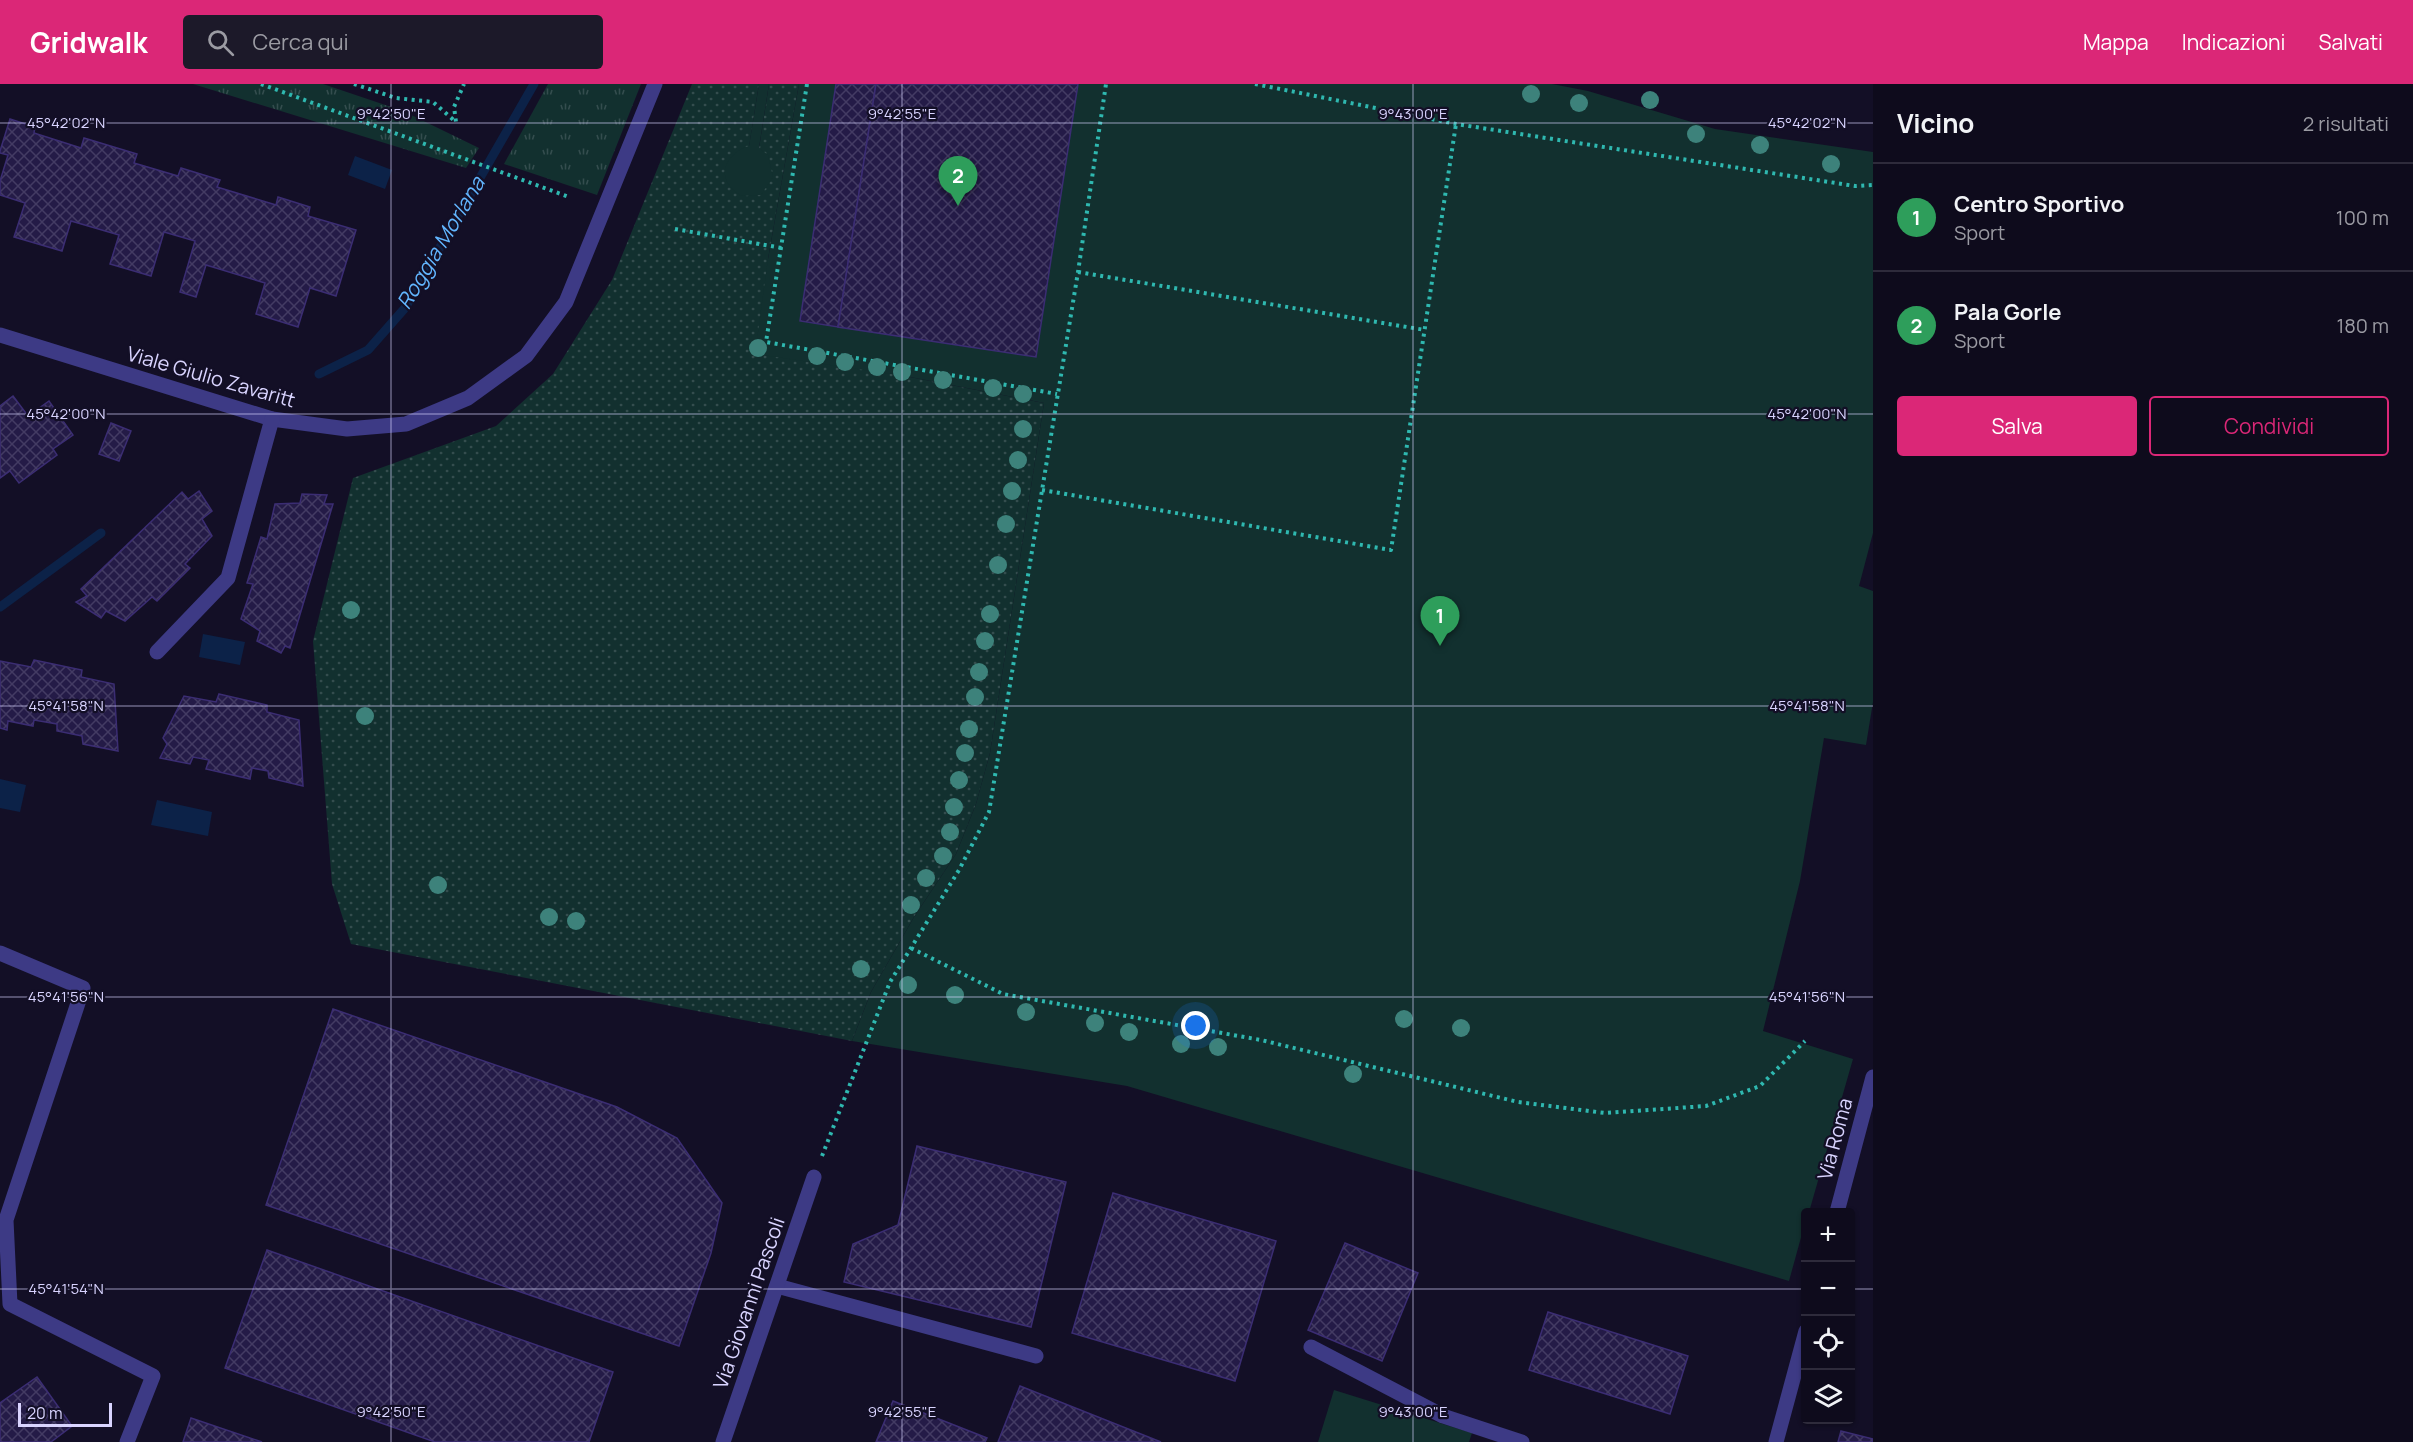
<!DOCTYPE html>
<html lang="it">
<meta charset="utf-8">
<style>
:root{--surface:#0e0b1c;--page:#1c1929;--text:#f1f3f6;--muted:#9b9ba3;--line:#2e2b3b;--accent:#db2777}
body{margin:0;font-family:Manrope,sans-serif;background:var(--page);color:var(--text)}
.controls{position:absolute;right:18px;bottom:18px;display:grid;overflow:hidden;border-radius:6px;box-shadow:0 2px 4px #0004}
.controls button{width:54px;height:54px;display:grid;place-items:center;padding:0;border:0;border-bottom:2px solid var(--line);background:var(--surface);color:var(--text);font:30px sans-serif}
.scale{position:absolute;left:18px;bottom:15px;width:94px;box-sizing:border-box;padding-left:6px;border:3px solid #d9d4ff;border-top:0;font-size:16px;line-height:21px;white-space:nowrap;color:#d9d4ff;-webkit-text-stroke:4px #130f26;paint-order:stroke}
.you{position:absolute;left:1196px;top:942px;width:21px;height:21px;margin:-15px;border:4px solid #fff;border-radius:50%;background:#1a73e8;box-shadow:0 0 0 9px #1a73e833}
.badge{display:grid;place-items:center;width:39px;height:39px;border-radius:50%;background:var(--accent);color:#fff;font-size:20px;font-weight:700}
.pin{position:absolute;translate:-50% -50px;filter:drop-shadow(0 2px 3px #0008)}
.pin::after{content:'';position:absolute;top:32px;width:21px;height:18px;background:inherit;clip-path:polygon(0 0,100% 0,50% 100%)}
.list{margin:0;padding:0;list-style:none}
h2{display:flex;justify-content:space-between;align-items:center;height:78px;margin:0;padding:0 24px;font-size:26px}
h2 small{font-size:20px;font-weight:400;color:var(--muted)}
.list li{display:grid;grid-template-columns:39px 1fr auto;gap:18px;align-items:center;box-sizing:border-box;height:108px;padding:0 24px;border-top:2px solid var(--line)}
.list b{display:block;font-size:22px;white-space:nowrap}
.list p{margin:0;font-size:20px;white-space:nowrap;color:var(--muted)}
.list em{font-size:20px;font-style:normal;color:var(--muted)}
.actions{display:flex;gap:12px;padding:18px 24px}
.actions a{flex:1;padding:14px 0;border:2px solid var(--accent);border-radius:6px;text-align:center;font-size:21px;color:var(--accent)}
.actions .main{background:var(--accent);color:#fff}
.icon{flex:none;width:33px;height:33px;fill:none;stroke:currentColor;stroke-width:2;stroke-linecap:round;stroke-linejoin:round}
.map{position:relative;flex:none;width:1873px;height:1358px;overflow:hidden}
header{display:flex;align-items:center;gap:36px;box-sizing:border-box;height:84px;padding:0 30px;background:var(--accent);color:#fff}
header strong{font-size:28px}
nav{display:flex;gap:33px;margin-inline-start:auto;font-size:21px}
.search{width:420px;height:54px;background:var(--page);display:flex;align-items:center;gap:15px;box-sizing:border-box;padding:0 21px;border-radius:6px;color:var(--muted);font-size:22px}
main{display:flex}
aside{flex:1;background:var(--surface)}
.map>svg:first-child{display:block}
.grass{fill:url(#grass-dots)}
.park{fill:url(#park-tufts)}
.garden{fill:#12302f}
.water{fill:#0c2248}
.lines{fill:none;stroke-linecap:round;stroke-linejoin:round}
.stream{stroke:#0c2248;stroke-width:9}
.building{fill:url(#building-cross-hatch);stroke:#3b2d73;stroke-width:1.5}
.path{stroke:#2fb8b0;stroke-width:4;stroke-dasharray:3 4.5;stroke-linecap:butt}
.minor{stroke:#3d3a85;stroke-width:15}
.tree{fill:#3d827b}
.ticks{fill:none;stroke:#d9d4ff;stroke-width:1.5;stroke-opacity:0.45}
.labels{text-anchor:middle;stroke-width:4.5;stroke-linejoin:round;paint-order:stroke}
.street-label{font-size:20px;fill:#d9d4ff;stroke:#130f26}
.water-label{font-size:21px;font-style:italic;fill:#62b6ff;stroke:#130f26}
.ticks-label{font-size:15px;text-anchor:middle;fill:#d9d4ff;stroke:#130f26;stroke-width:4.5;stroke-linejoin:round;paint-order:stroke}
</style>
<header>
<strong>Gridwalk</strong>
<div class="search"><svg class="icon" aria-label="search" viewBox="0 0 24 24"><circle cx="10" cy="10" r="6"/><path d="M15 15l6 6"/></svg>Cerca qui</div>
<nav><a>Mappa</a><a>Indicazioni</a><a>Salvati</a></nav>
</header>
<main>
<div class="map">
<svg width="1873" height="1358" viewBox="0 0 1873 1358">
<defs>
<pattern id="grass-dots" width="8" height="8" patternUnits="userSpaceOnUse" patternTransform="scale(1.5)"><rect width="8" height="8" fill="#12302f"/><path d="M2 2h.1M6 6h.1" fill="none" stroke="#344d4e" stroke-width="1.8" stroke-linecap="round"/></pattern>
<pattern id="park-tufts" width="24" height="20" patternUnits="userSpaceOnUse" patternTransform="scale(1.5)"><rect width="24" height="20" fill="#12302f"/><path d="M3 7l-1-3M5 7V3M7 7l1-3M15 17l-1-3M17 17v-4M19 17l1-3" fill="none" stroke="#344d4e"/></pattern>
<pattern id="building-cross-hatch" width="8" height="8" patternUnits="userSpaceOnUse" patternTransform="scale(1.5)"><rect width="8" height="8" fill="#241b47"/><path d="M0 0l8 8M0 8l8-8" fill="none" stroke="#433b63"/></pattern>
</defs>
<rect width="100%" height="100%" fill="#130f26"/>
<!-- grass -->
<path class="grass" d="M692,0H759L749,63L759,64L769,0H799L768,175L905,292L1044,319L990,669L976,720L956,770L914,833L871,908L852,957L351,860L332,800L313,557L353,394L496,342L553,290L612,196Z"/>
<!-- park -->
<g class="park">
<path d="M193,0H323L403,27L479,64L466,84Z"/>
<path d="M548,0H641L597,111L504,80Z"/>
</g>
<!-- garden -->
<g class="garden">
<path d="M759,0H769L759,64L768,71L773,93L761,111L741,112C737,109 733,106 730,102C716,86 733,66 749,62Z"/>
<path d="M799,0H1552L1588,7L1715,45L1873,68V449L1859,502L1873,507V618L1866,661L1824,654L1800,797L1763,947L1853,975L1809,1128H1806L1805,1139L1789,1197L1127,1002L852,957L871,908L914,833L956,770L976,720L990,669L1044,319L905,292L755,270L768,175Z"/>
<path d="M1334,1306L1472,1349L1469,1358H1318Z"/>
</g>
<!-- water -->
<g class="water">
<path d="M355,72L392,86L385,105L348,91Z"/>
<path d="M203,550L245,558L240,581L199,573Z"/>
<path d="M0,695L26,701L20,728L0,724Z"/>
<path d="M157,716L212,728L208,752L151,741Z"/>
</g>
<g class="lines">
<!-- stream -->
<g class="stream">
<path d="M319,290L368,266L405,224L534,0"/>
<path d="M0,523L101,449"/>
</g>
</g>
<!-- building -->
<g class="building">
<path d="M836,0H876L838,243L800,237Z"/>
<path d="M876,0H1078L1036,273L838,243Z"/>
<path d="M10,35L35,43L34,49L81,64L84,54L137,70L134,79L178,92L181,84L220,96L217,103L276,121L278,113L310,123L308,132L356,146L336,212L310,204L298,243L256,230L265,199L206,181L196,213L180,208L195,157L164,148L151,192L110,180L119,151L71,137L62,167L14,153L25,119L0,111V97L8,71L0,69V67Z"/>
<path d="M13,312L28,332L49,317L73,351L53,365L57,371L19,399L10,387L0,394V322Z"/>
<path d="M111,339L131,347L119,377L99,370Z"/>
<path d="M199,407L212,427L202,435L212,452L185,480L190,484L157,517L152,513L125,537L106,527L101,534L76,518L87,512L81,505L182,408L188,415Z"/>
<path d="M302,410L327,411L324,420H333L290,564L285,562L281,569L257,557L260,547L241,535L253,500L247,499L261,453L267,455L275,420L300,419Z"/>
<path d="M34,576L82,586L81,593L114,600L118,667L83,660L82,652L57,647V640L34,636L33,642L8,637L7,646L0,644V577L31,583Z"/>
<path d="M219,610L267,621V628L299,636L303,702L269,694L268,687L252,684L250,695L206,685L209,676L193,673L190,680L160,674L167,660L163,654L184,612L216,618Z"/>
<path d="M333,925L617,1023L677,1054L722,1119L711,1169L679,1262L266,1121Z"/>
<path d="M917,1062L1066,1098L1031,1243L844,1198L853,1160L898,1141Z"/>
<path d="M1113,1109L1276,1157L1235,1297L1072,1249Z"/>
<path d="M1345,1159L1418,1189L1382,1277L1308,1246Z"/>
<path d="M267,1166L613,1288L589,1358H435L225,1284Z"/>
<path d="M1548,1228L1688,1272L1670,1330L1529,1286Z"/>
<path d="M37,1293L72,1342L51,1358H0V1319Z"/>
<path d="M1020,1302L1161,1358H998Z"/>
<path d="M893,1317L987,1354L985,1358H876Z"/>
<path d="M191,1334L262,1358H183Z"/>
<path d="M1841,1347L1873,1355V1358H1838Z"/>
</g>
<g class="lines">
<!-- path -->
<g class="path">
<path d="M261,0L569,113"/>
<path d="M354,0L396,14L433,18L456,38L454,23L464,0"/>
<path d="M807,0L766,258L1057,310"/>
<path d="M1255,0L1456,40L1855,102L1873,101"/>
<path d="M675,145L782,164"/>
<path d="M1078,188L1425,246"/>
<path d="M1042,406L1391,466L1456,40"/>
<path d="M911,864L1003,910L1261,956L1518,1018L1605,1029L1706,1022L1760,1002L1805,957"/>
<path d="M822,1072L890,898L959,786L989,728L1078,188L1106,0"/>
</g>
<!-- minor -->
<g class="minor">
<path d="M0,251L272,335L347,345L406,340L468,314L526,272L566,218L655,0"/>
<path d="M157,568L228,494L272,335"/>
<path d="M0,869L83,904L6,1136L10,1220L153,1292L127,1358"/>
<path d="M1837,1128L1873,993"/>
<path d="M777,1202L1036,1272"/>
<path d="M1311,1263L1443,1332L1522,1358"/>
<path d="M723,1358L814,1093"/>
<path d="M1776,1358L1806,1247"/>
</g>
</g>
<!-- trees -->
<g class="tree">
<circle cx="1531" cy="10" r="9"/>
<circle cx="1650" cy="16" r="9"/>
<circle cx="1579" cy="19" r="9"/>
<circle cx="1696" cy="50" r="9"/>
<circle cx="1760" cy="61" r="9"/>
<circle cx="1831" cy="80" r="9"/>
<circle cx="758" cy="264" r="9"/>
<circle cx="817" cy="272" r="9"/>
<circle cx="845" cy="278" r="9"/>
<circle cx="877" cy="283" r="9"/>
<circle cx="902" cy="288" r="9"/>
<circle cx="943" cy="296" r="9"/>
<circle cx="993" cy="304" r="9"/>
<circle cx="1023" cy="310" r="9"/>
<circle cx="1023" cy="345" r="9"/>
<circle cx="1018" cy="376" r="9"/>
<circle cx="1012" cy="407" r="9"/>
<circle cx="1006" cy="440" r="9"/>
<circle cx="998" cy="481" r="9"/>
<circle cx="351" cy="526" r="9"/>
<circle cx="990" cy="530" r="9"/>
<circle cx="985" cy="557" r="9"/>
<circle cx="979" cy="588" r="9"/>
<circle cx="975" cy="613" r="9"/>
<circle cx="365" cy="632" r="9"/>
<circle cx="969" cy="645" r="9"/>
<circle cx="965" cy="669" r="9"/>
<circle cx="959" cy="696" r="9"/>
<circle cx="954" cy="723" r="9"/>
<circle cx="950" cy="748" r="9"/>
<circle cx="943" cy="772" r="9"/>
<circle cx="926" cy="794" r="9"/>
<circle cx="438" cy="801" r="9"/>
<circle cx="911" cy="821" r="9"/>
<circle cx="549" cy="833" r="9"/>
<circle cx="576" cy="837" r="9"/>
<circle cx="861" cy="885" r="9"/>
<circle cx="908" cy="901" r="9"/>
<circle cx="955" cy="911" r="9"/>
<circle cx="1026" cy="928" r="9"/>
<circle cx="1404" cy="935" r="9"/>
<circle cx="1095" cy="939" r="9"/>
<circle cx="1461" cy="944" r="9"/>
<circle cx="1129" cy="948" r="9"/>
<circle cx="1181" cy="960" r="9"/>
<circle cx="1218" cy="963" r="9"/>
<circle cx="1353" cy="990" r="9"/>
</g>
<!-- ticks -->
<path class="ticks" d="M391,0V1358M902,0V1358M1413,0V1358M0,39H1873M0,330H1873M0,622H1873M0,913H1873M0,1205H1806M1850,1205H1873"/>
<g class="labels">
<!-- street labels -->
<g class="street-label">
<text transform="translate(211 293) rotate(16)" y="7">Viale Giulio Zavaritt</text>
<text transform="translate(1835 1055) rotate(-75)" y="7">Via Roma</text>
<text transform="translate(749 1219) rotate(-71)" y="7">Via Giovanni Pascoli</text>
</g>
<!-- water labels -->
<g class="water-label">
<text transform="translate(441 159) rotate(-59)" y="7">Roggia Morlana</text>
</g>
</g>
<g class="ticks-label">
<text x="391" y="35">9°42'50"E</text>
<text x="902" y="35">9°42'55"E</text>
<text x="1413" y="35">9°43'00"E</text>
<text x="66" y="44">45°42'02"N</text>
<text x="1807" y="44">45°42'02"N</text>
<text x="66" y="335">45°42'00"N</text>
<text x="1807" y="335">45°42'00"N</text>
<text x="66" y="627">45°41'58"N</text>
<text x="1807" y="627">45°41'58"N</text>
<text x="66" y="918">45°41'56"N</text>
<text x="1807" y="918">45°41'56"N</text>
<text x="66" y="1210">45°41'54"N</text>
<text x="391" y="1333">9°42'50"E</text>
<text x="902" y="1333">9°42'55"E</text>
<text x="1413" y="1333">9°43'00"E</text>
</g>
</svg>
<div class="controls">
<button>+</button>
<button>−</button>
<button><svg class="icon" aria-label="locate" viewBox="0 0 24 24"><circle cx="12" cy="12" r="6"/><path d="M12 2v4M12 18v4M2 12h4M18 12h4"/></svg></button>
<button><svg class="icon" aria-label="layers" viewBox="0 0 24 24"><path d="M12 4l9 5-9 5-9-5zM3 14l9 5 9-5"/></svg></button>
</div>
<div class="scale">20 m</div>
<div class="you"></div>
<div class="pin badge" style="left:1440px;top:562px;background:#2e9e5b">1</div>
<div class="pin badge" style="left:958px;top:122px;background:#2e9e5b">2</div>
</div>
<aside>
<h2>Vicino<small>2 risultati</small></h2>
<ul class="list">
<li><span class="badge" style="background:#2e9e5b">1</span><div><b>Centro Sportivo</b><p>Sport</p></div><em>100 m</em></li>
<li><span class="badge" style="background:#2e9e5b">2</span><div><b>Pala Gorle</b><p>Sport</p></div><em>180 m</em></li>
</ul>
<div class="actions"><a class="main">Salva</a><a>Condividi</a></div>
</aside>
</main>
